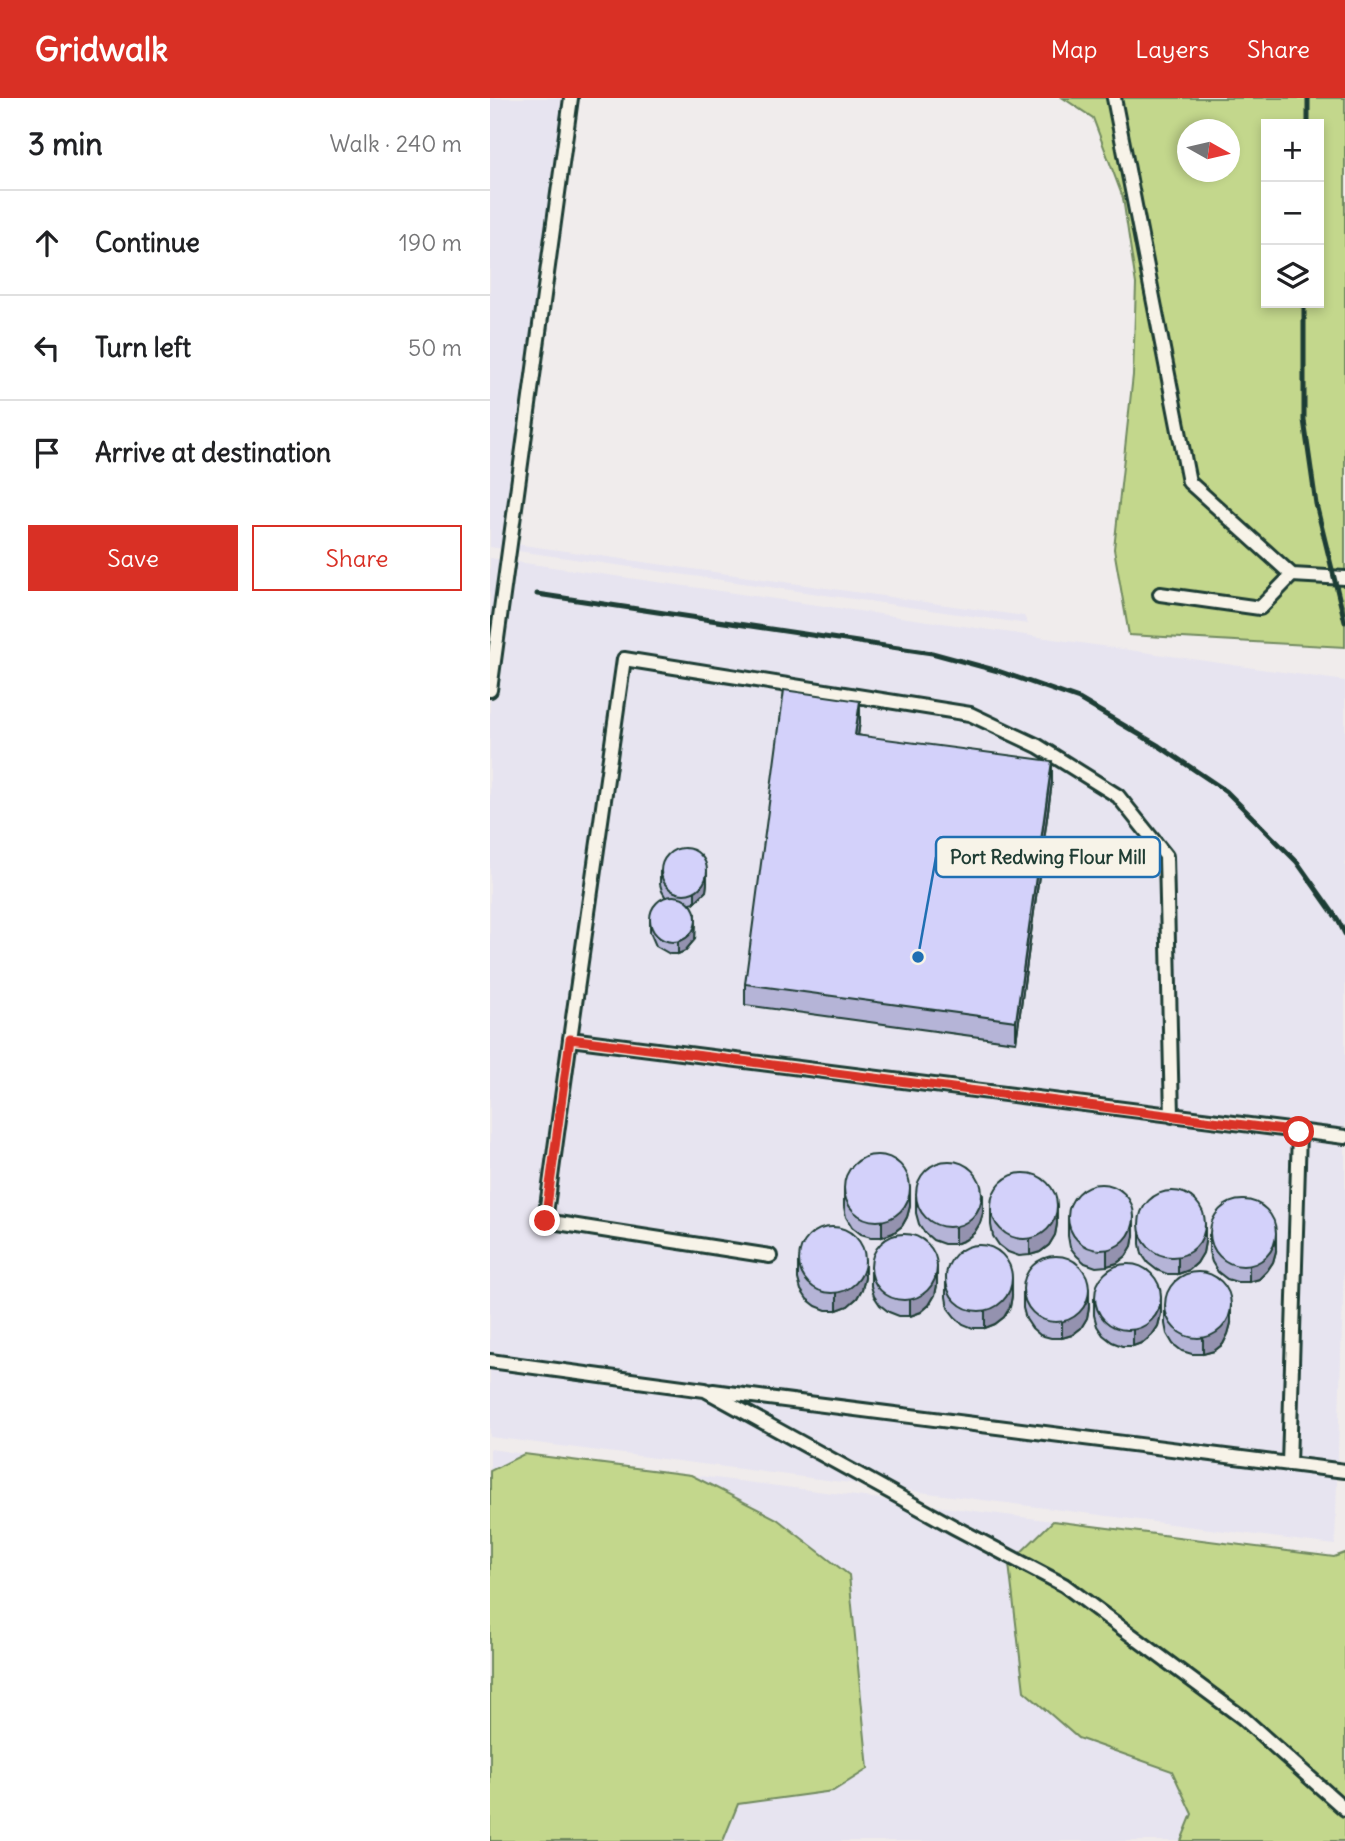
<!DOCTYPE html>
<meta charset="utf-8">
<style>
:root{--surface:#fff;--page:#f2f2f2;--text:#202124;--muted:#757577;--line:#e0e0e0;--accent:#d93025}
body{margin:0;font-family:Delius,sans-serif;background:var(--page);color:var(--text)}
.controls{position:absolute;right:21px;top:21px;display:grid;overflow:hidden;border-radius:0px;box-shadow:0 4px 10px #0003}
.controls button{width:63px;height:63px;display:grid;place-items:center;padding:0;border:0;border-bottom:2px solid var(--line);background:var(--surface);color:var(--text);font:35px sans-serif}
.compass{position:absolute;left:687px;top:21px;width:63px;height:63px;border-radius:50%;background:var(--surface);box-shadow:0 4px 10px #0003;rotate:98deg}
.stop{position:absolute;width:21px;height:21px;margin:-16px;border:5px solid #d93025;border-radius:50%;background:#fff}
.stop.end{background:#d93025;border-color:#fff;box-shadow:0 2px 7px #0008}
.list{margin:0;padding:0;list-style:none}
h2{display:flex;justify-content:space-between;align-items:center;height:91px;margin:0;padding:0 28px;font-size:30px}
h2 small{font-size:23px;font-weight:400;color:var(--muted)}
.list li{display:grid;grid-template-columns:46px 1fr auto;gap:21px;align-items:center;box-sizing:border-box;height:105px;padding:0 28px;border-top:2px solid var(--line)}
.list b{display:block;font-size:26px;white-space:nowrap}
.list em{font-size:23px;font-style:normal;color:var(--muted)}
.actions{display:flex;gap:14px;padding:21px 28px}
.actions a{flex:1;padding:16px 0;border:2px solid var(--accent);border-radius:0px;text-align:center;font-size:24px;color:var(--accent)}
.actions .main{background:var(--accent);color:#fff}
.icon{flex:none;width:38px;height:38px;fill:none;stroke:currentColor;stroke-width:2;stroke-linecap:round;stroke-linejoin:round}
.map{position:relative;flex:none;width:855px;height:1743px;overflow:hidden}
header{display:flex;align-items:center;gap:42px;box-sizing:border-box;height:98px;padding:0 35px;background:var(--accent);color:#fff}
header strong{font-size:33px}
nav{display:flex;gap:38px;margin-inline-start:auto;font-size:24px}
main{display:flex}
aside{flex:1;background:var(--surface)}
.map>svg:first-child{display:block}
.built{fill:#e7e4f0}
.green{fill:#c3d78c;stroke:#718a60;stroke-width:2;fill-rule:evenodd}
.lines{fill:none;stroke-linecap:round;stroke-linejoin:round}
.service-casing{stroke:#1f3d34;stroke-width:18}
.service{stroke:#f7f3e8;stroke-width:12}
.rail{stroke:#1f3d34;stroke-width:5}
.wall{fill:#b5b4d7;stroke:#1f3d34;stroke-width:2}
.shaded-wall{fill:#9492af;stroke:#1f3d34;stroke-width:2}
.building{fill:#d3d1fa;stroke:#1f3d34;stroke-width:2}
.route{stroke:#d93025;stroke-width:9}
.leader{fill:none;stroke:#1f6fb2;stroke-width:2.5}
.callout-dot{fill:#1f6fb2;stroke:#f7f3e8;stroke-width:2.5}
.callout{fill:#f7f3e8;stroke:#1f6fb2;stroke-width:2.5}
.callout-label{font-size:19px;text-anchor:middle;font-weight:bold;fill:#1f3d34}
</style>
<header>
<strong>Gridwalk</strong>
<nav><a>Map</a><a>Layers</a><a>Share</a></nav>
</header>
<main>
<aside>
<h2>3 min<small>Walk · 240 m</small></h2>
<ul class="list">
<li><svg class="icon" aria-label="ahead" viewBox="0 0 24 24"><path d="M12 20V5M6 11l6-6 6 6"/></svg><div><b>Continue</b></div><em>190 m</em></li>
<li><svg class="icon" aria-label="left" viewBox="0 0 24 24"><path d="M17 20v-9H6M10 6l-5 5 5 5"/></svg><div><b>Turn left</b></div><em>50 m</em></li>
<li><svg class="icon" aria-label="arrive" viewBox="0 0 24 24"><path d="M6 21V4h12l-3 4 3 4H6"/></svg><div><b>Arrive at destination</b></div></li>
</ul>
<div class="actions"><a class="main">Save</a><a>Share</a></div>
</aside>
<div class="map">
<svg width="855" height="1743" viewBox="0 0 855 1743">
<rect width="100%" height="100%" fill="#f0ecec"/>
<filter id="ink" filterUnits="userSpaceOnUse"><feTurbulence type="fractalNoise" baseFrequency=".0143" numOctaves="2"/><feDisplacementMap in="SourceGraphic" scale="14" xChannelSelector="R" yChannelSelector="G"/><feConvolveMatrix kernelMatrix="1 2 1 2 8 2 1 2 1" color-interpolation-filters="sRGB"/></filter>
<g filter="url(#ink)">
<!-- built -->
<g class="built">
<path d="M0,0H74L12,444L534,518L538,526L0,449Z"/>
<path d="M0,460L855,583V1135L845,1447L0,1339Z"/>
<path d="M0,1351L34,1356L0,1373Z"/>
<path d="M201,1377L563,1423L519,1466L588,1640L682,1673L702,1716L691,1743H233L248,1706L343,1693L378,1671L359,1477L287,1421Z"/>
</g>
<!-- green -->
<g class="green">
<path d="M573,0H855V549L639,537L624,451L643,277L646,186L633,100L603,20ZM776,26H829V205H776ZM698,32H740V74H698Z"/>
<path d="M34,1356L201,1377L287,1421L359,1477L378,1671L343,1693L248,1706L233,1743H0V1373Z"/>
<path d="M563,1423L844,1459L855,1455V1743H691L702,1716L682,1673L588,1640L534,1593L519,1466Z"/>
</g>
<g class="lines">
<!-- service casing -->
<g class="service-casing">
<g id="service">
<path d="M624,0L699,384L802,477L855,480"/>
<path d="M670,496L770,510L802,477"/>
<path d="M0,592L81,0"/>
<path d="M80,941L55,1123L280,1158"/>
<path d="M682,1018L676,758L628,698L548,648L480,616L134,561L80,941L855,1039"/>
<path d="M0,1263L215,1292L464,1429L574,1487L753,1620L855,1711"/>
<path d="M223,1293L855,1373"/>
<path d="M799,1366L809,1034"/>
</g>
</g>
<!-- service -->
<use href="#service" class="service"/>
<!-- rail -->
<g class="rail">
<path d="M818,26V0"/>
<path d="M814,205V322L826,406L855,524"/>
<path d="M47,496L442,555L508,573L589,601L669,648L736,693L807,764L848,822L855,836"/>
</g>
</g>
<!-- wall -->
<g class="wall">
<path d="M370,624L368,637L562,684L526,944L255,907V886Z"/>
<path d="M170,774L217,785L216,793L205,804L201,805L206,825L205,841L195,853L188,856H180L166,848L160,834V823L176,800L172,793L170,786Z"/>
<path d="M354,1092L420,1108L417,1119L412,1128L403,1135L392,1139H381L371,1136L362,1129L356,1119L354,1109Z"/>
<path d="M426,1099L493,1115L490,1125L484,1135L475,1142L465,1146H454L443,1142L435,1135L429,1126L426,1115Z"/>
<path d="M501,1111L567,1126L565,1137L559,1147L550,1154L540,1157L529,1158L518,1154L509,1147L503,1138L501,1127Z"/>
<path d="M578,1121L644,1137L642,1148L636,1158L627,1165L617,1168L606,1169L595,1165L587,1158L580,1149L578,1138Z"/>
<path d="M650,1129L715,1144L713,1155L707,1165L699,1172L688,1176H677L667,1172L658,1165L652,1156L650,1146Z"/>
<path d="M719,1137L786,1153L783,1164L777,1173L769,1181L759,1184H747L737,1181L728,1174L722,1164L719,1154Z"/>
<path d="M308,1165L375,1180L372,1191L367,1200L358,1208L347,1212H336L326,1208L317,1201L311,1192L308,1181Z"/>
<path d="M381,1171L447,1187L445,1197L439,1207L431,1214L420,1218H409L399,1214L390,1207L384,1198L381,1188Z"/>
<path d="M456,1183L522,1198L520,1209L514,1219L505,1226L495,1230H483L473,1226L465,1219L458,1210L456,1199Z"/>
<path d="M533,1194L599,1209L597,1220L591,1230L582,1237L572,1240H561L550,1237L542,1230L536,1221L533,1210Z"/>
<path d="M604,1201L671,1216L668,1228L662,1237L654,1244L643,1248H632L622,1244L613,1237L607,1228L604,1217Z"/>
<path d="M675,1209L741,1225L738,1236L733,1246L724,1253L713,1256H702L692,1253L683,1246L677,1236L675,1226Z"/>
</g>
<!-- shaded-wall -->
<g class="shaded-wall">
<path d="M370,603V624L365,658V637Z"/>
<path d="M562,663V684L526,944V923Z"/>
<path d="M217,773V785L216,793L205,804V793Z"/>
<path d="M206,814L205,841L195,853L188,856V844Z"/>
<path d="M420,1091V1108L417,1119L412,1128L403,1135L392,1139V1123Z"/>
<path d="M493,1098V1115L490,1125L484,1135L475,1142L465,1146V1129Z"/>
<path d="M567,1110V1126L565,1137L559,1147L550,1154L540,1157V1141Z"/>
<path d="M644,1120V1137L642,1148L636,1158L627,1165L617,1168V1152Z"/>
<path d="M715,1128V1144L713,1155L707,1165L699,1172L688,1176V1159Z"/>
<path d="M786,1136V1153L783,1164L777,1173L769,1181L759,1184V1168Z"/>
<path d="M375,1163V1180L372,1191L367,1200L358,1208L347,1212V1195Z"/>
<path d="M447,1170V1187L445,1197L439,1207L431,1214L420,1218V1201Z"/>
<path d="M522,1182V1198L520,1209L514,1219L505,1226L495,1230V1213Z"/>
<path d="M599,1193V1209L597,1220L591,1230L582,1237L572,1240V1224Z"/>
<path d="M671,1200V1216L668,1228L662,1237L654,1244L643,1248V1231Z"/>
<path d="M741,1209V1225L738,1236L733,1246L724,1253L713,1256V1240Z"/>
</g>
<!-- building -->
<g class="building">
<path d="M294,592L370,603L365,637L562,663L526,923L255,886Z"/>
<circle cx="194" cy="773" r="23"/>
<circle cx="183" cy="821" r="23"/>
<circle cx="387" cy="1090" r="33"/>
<circle cx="459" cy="1096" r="33"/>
<circle cx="534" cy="1108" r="33"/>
<circle cx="611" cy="1119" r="33"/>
<circle cx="682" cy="1126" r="33"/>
<circle cx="753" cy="1135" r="33"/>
<circle cx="342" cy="1162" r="33"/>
<circle cx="414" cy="1169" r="33"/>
<circle cx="489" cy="1180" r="33"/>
<circle cx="566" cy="1191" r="33"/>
<circle cx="638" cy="1199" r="33"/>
<circle cx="708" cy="1207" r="33"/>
</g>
</g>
<g class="lines" filter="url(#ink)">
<!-- route -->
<path class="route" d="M55,1123L80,941L809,1034"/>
</g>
<!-- callouts -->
<path class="leader" d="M428 859L446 759"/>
<circle class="callout-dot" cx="428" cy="859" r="7"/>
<rect class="callout" x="446" y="739" width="224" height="40" rx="7"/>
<g class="callout-label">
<text x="558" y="766">Port Redwing Flour Mill</text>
</g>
</svg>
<div class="controls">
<button>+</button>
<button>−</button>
<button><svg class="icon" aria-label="layers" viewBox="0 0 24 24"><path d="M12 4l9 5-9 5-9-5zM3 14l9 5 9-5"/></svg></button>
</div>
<svg class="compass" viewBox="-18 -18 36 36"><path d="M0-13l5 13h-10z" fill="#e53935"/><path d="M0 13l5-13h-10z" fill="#757577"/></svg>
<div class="stop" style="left:809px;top:1034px"></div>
<div class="stop end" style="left:55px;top:1123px"></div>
</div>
</main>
